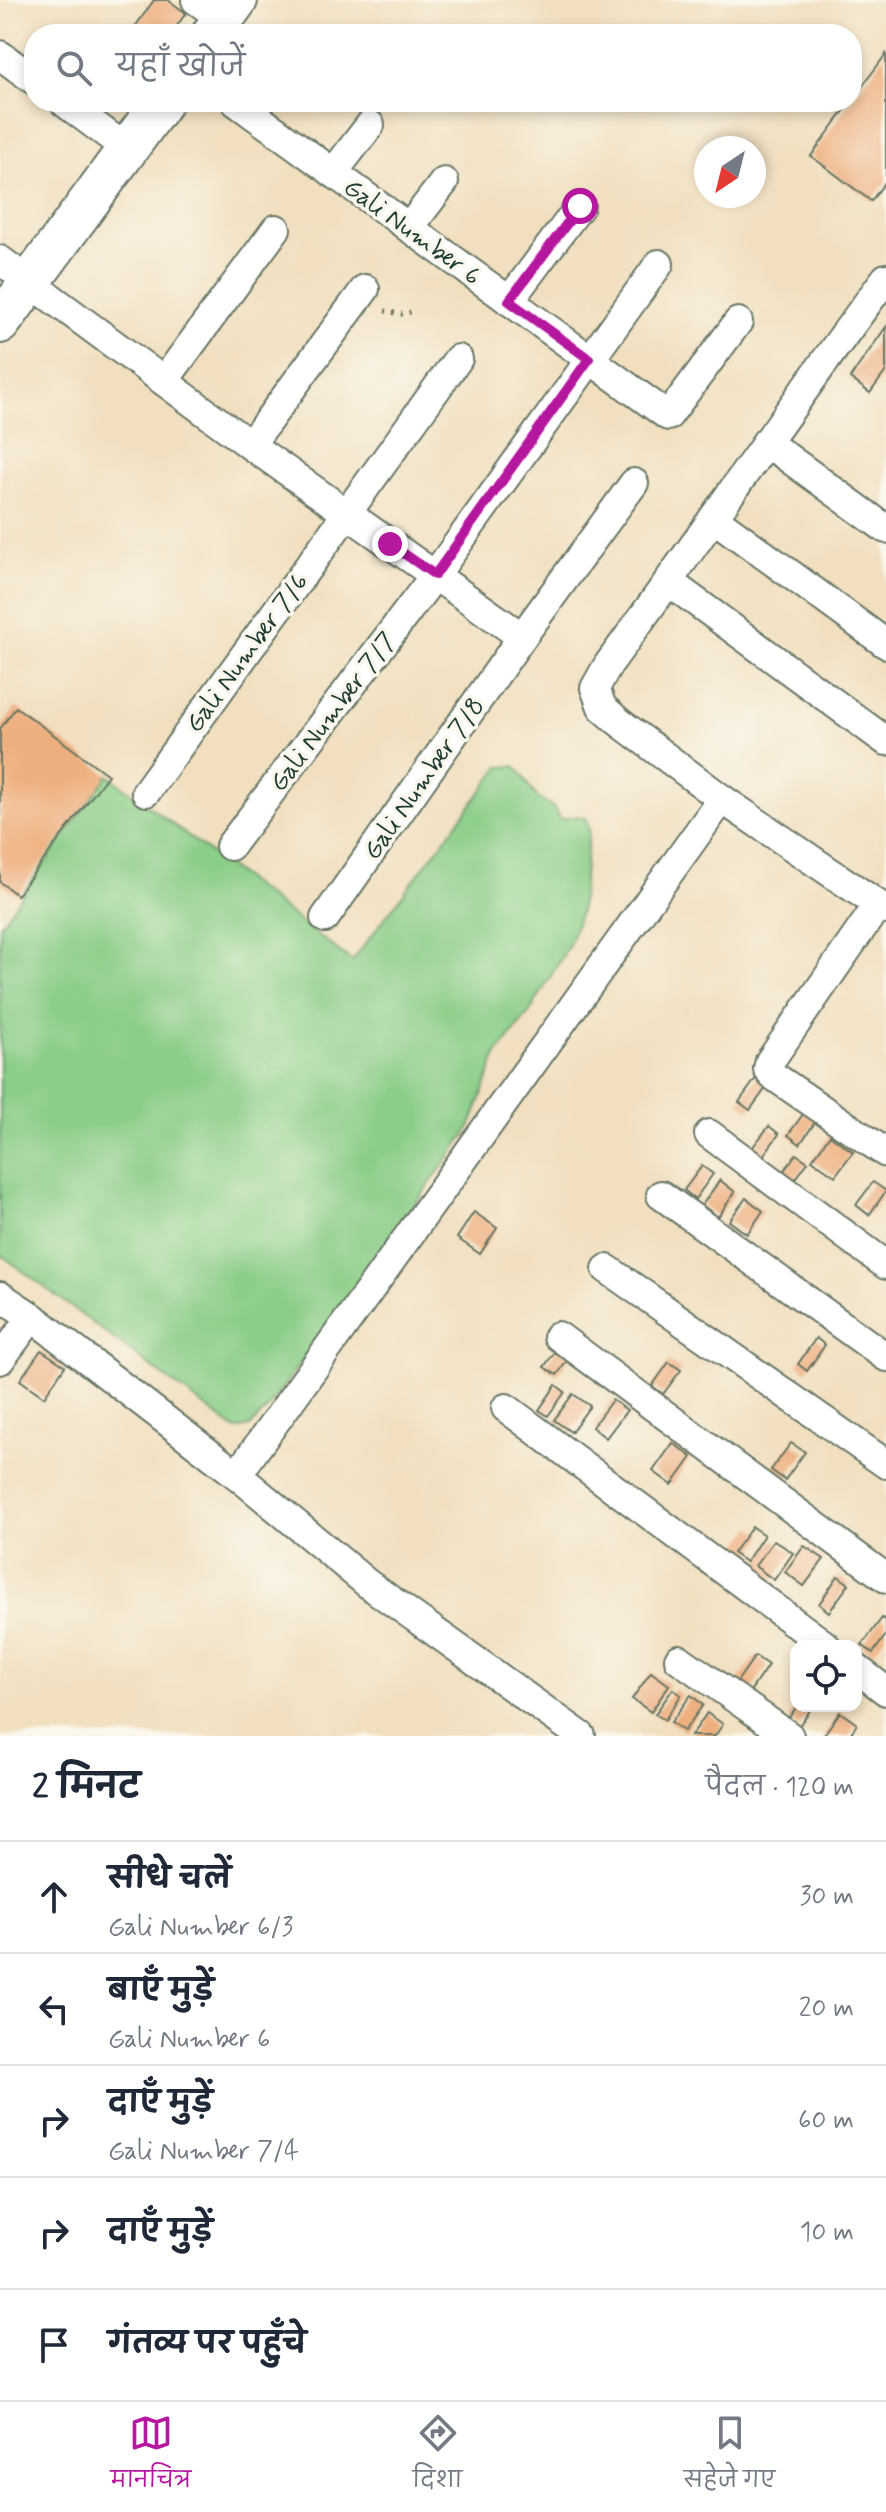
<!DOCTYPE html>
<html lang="hi">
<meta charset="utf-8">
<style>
:root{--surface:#fff;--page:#f2f2f3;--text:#1f2937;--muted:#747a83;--line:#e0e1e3;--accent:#b5179e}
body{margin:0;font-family:Mynerve,"Playpen Sans Deva",sans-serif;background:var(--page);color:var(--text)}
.controls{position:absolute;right:24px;bottom:24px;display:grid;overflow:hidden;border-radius:16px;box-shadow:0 4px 12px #0003}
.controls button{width:72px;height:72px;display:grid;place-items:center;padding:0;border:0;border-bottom:2px solid var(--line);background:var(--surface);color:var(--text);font:40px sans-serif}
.compass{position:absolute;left:694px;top:136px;width:72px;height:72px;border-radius:50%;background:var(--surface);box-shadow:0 4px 12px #0003;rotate:215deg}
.stop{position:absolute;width:24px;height:24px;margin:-18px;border:6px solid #b5179e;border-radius:50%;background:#fff}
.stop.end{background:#b5179e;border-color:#fff;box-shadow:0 2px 8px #0008}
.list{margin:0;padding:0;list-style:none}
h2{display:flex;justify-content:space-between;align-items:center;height:104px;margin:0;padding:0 32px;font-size:34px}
h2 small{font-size:26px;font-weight:400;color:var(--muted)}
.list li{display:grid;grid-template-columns:52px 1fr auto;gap:24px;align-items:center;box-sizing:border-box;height:112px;padding:0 32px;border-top:2px solid var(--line)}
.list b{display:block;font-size:30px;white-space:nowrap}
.list p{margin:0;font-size:26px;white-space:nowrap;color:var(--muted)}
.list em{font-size:26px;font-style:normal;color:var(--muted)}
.icon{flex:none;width:44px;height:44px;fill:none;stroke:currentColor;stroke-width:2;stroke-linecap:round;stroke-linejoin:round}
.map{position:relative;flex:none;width:886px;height:1736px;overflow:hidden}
.search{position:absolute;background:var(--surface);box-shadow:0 4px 12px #0003;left:24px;right:24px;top:24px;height:88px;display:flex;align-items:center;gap:20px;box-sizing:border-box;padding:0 28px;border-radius:32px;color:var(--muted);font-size:30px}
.sheet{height:664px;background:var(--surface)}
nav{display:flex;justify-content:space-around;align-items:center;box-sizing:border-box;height:112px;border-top:2px solid var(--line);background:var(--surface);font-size:22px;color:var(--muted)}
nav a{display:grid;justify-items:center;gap:4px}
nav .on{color:var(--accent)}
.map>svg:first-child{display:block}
.green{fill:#8ace87;stroke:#54865e;stroke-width:2}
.building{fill:#eeaf7e}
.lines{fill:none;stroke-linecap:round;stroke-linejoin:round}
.street-casing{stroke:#687665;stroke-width:32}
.secondary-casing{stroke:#687665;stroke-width:44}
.path{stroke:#687665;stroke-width:5;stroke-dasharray:2 6;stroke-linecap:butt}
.street{stroke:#fff;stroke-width:28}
.secondary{stroke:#fff;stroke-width:40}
.route{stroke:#b5179e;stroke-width:10}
.labels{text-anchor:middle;stroke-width:7;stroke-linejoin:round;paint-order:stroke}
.street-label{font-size:26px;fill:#1f3d34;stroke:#fbf7ec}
</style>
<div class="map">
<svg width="886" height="1736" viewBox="0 0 886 1736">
<rect width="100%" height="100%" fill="#fbf7ec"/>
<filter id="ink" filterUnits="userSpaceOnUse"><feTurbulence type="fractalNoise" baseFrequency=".0125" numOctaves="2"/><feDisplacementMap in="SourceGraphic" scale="16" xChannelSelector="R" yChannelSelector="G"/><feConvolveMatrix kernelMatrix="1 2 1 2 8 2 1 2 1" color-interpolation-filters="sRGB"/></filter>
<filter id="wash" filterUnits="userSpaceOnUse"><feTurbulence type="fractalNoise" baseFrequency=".006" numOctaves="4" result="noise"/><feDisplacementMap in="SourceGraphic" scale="32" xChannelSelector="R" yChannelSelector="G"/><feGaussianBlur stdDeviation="1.8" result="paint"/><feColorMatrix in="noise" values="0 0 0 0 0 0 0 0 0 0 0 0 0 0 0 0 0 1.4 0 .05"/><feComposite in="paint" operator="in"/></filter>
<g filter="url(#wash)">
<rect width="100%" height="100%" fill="#f1dfbf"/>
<!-- green -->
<path class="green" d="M515,766C524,774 526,784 534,793C543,805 553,801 561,819L578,816L586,819L589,831L580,912L569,945L531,1010L497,1054L470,1128L267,1409L250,1427L236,1430L0,1254V925L108,775L352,961L500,767Z"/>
<g id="blocks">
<!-- building -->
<g class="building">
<path d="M154,0H168L186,13L171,34H130Z"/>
<path d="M886,54V181L871,201L811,156Z"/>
<path d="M886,327V371L870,393L850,378Z"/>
<path d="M16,707L108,775L17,895L0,882V729Z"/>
<path d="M757,1077L768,1085L750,1110L739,1102Z"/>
<path d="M806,1110L818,1118L800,1144L788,1135Z"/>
<path d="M769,1126L779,1134L760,1160L749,1152Z"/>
<path d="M830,1135L853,1152L835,1176L812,1160Z"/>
<path d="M796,1154L808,1162L789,1188L778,1179Z"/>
<path d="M702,1166L713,1174L695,1199L684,1190Z"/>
<path d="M720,1180L735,1192L718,1217L702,1205Z"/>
<path d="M873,1182L886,1191L869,1215L856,1205Z"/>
<path d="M746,1198L763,1211L747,1234L729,1221Z"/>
<path d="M474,1212L497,1228L480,1254L457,1238Z"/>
<path d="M816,1338L825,1345L807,1371L798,1364Z"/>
<path d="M560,1345L572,1354L557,1375L544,1367Z"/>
<path d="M41,1350L65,1366L44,1397L20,1380Z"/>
<path d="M669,1362L681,1370L663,1394L652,1386Z"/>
<path d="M556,1385L565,1392L548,1416L539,1410Z"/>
<path d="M573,1394L590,1406L571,1432L554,1420Z"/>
<path d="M612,1400L627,1410L606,1438L592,1427Z"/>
<path d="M673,1443L692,1457L672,1485L653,1471Z"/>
<path d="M791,1443L805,1452L785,1480L771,1470Z"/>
<path d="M752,1527L764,1535L746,1562L733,1553Z"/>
<path d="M774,1540L793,1553L774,1580L755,1566Z"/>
<path d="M804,1546L824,1559L804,1586L785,1572Z"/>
<path d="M838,1576L849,1584L829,1612L819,1604Z"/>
<path d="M882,1618L886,1620V1635L873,1653L862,1645Z"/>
<path d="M755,1656L768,1665L749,1693L736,1683Z"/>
<path d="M651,1672L669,1685L651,1712L632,1699Z"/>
<path d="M673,1689L681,1695L665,1720L655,1714Z"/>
<path d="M691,1695L703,1705L684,1731L671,1722Z"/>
<path d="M797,1706H813L798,1727L788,1719Z"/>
<path d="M840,1712L857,1724L849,1736H823Z"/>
<path d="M707,1713L723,1724L715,1736H691Z"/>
</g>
</g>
</g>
<g filter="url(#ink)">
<use href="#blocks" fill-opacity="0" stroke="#687665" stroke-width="2"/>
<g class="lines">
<!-- street casing -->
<g class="street-casing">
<g id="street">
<path d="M196,0L223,19"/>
<path d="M0,55L34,80"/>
<path d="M64,102L127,149"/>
<path d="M236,102L668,416L738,322"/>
<path d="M333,173L370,125"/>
<path d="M409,228L444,182"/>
<path d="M0,260L250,445L522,637"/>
<path d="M886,278C791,405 702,536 608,665L595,688L602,707L619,722L722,799L886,910"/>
<path d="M509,301L580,206"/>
<path d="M164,381L276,229"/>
<path d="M766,442L886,529"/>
<path d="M250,445L365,289"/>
<path d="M715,519L886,644"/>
<path d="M669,582L886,741"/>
<path d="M146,792L458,359"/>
<path d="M230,846L435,575L659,264"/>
<path d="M878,905L770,1061L768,1069L772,1075L886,1153"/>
<path d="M325,918L522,637L634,483"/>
<path d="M709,1134L886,1265"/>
<path d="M661,1195L886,1357"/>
<path d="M607,1269L886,1464"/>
<path d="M0,1296L32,1317L237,1475L368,1584L581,1736"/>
<path d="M558,1336L886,1578"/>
<path d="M0,1360L32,1317"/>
<path d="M506,1408L826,1646"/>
<path d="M237,1475L722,799"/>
<path d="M679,1659L789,1736"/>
<path d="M856,1668L886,1691"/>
</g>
</g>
<!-- secondary casing -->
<g class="secondary-casing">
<g id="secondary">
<path d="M212,34L237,0"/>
<path d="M0,323L162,102"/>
</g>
</g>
<!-- path -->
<path class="path" d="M385,311L402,314L416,311"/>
<!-- street -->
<use href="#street" class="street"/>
<!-- secondary -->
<use href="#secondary" class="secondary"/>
</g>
</g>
<g class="lines" filter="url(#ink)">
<!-- route -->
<path class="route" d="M390,544L435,575L589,359L509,301L580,206"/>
</g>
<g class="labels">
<!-- street labels -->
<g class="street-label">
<text transform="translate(413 231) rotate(36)" y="9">Gali Number 6</text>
<text transform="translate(246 652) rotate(-54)" y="9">Gali Number 7/6</text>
<text transform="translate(332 711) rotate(-53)" y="9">Gali Number 7/7</text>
<text transform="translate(423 778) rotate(-55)" y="9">Gali Number 7/8</text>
</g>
</g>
</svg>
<div class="controls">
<button><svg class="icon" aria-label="locate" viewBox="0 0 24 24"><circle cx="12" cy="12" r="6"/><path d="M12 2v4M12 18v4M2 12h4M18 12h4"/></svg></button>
</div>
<svg class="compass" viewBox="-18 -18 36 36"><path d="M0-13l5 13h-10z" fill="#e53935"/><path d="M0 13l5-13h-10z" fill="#747a83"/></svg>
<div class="stop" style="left:580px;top:206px"></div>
<div class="stop end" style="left:390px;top:544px"></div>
<div class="search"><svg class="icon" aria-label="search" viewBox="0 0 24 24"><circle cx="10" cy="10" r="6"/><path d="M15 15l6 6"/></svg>यहाँ खोजें</div>
</div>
<section class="sheet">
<h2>2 मिनट<small>पैदल · 120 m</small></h2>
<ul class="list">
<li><svg class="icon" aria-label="ahead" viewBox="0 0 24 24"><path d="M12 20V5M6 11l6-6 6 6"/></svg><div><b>सीधे चलें</b><p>Gali Number 6/3</p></div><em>30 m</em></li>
<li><svg class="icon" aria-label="left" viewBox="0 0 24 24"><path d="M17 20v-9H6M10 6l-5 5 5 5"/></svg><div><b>बाएँ मुड़ें</b><p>Gali Number 6</p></div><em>20 m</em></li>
<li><svg class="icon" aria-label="right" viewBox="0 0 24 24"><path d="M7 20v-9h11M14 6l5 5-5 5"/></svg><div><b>दाएँ मुड़ें</b><p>Gali Number 7/4</p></div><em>60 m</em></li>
<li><svg class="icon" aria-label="right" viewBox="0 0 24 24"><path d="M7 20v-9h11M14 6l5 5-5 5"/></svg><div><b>दाएँ मुड़ें</b></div><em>10 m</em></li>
<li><svg class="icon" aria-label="arrive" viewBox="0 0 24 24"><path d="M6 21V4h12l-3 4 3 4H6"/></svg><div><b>गंतव्य पर पहुँचे</b></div></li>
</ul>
</section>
<nav>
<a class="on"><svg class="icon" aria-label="map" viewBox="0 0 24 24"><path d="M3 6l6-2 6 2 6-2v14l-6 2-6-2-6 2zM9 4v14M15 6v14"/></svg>मानचित्र</a>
<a><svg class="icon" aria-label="directions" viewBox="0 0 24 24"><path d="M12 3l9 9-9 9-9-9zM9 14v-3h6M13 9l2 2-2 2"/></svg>दिशा</a>
<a><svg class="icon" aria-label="saved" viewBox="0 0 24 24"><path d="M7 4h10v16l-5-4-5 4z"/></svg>सहेजे गए</a>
</nav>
